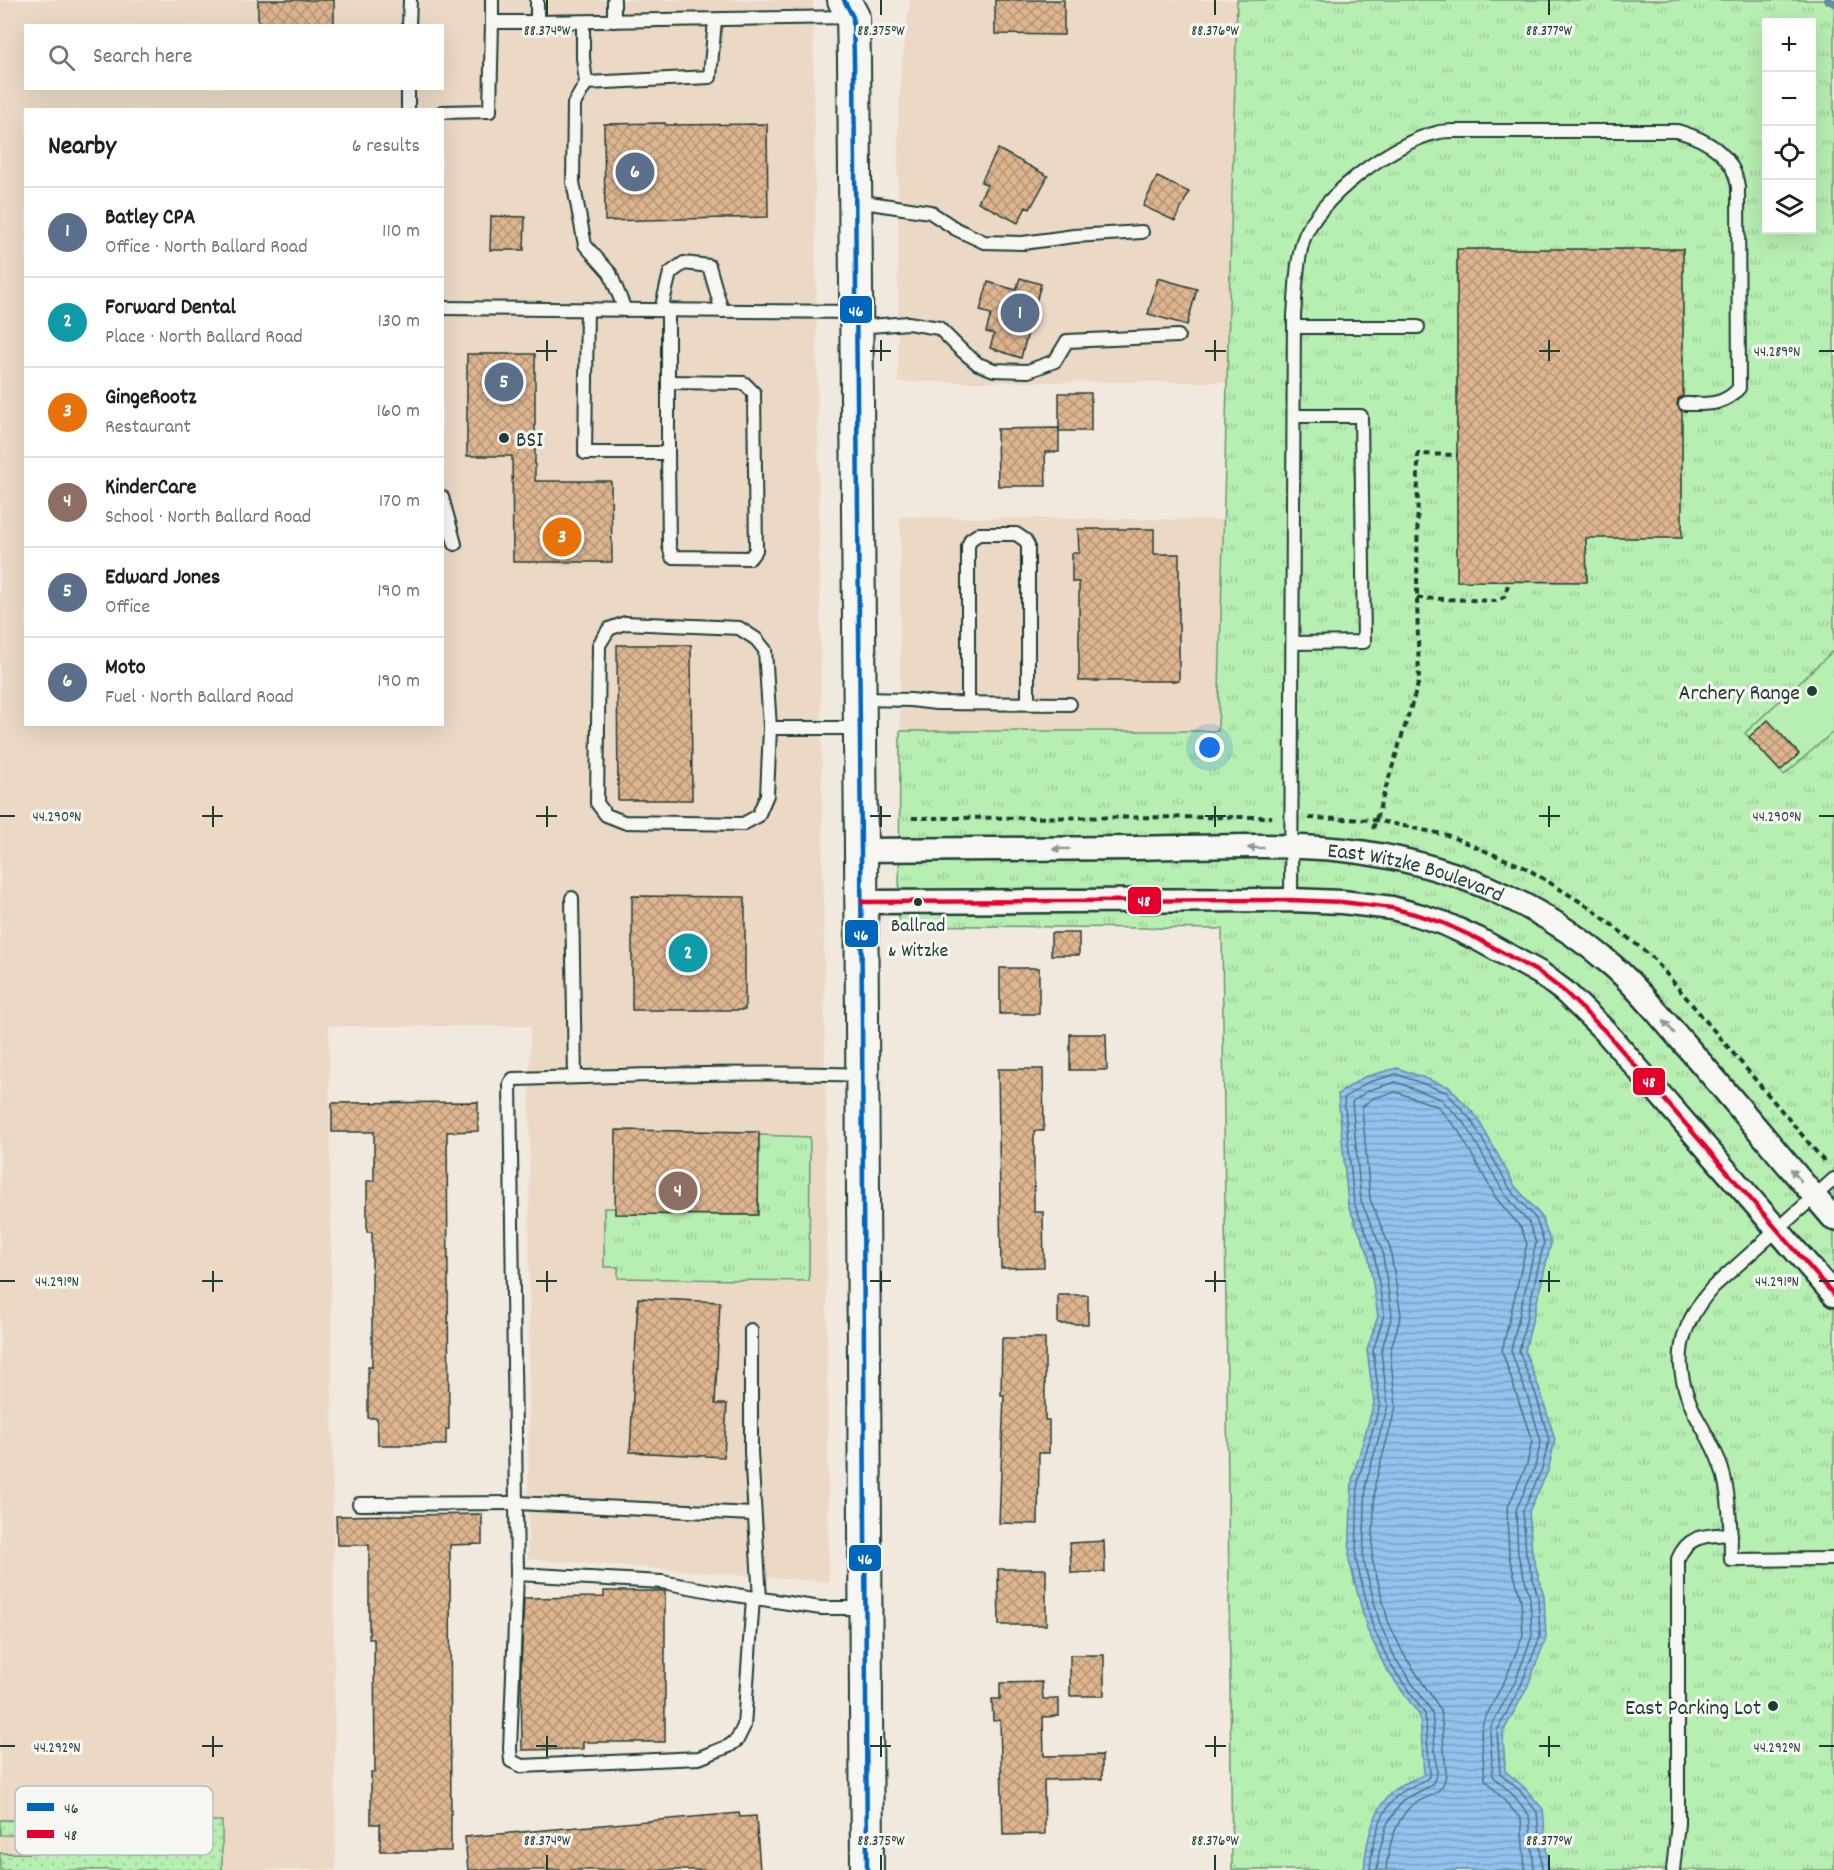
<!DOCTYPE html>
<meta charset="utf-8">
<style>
:root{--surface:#fff;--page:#f6f6f6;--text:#202124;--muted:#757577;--line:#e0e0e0;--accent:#1a73e8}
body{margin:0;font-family:Dekko,sans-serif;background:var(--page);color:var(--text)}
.controls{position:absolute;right:18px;top:18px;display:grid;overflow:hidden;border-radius:0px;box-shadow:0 6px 24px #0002}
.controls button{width:54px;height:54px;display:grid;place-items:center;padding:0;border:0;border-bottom:2px solid var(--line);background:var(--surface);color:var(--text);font:30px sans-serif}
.you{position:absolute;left:1210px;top:748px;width:21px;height:21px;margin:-15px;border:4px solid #fff;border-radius:50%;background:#1a73e8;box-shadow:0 0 0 9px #1a73e833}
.badge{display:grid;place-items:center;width:39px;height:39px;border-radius:50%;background:var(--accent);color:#fff;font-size:20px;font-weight:700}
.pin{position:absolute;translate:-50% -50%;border:3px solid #fff;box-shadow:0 2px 6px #0006}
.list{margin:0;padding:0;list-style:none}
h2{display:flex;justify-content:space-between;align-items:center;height:78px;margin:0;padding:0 24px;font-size:26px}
h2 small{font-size:20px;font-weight:400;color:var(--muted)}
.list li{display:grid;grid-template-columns:39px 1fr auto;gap:18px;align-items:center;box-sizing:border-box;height:90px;padding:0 24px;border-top:2px solid var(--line)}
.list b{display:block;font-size:22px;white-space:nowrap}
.list p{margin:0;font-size:20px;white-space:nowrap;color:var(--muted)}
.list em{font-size:20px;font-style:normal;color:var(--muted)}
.icon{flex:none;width:33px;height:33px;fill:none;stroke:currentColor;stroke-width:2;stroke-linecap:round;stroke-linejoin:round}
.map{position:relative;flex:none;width:1834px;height:1870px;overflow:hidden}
.search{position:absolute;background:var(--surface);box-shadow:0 6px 24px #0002;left:24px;top:24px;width:420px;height:66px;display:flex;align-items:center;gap:15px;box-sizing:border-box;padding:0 21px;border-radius:0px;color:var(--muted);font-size:22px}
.panel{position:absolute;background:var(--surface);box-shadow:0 6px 24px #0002;left:24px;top:108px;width:420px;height:618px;border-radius:0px}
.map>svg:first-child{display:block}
.built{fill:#ebd9c6;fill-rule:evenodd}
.grass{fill:url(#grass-dots);stroke:#6b9672;stroke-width:1.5}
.park{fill:url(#park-tufts);stroke:#6b9672;stroke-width:1.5;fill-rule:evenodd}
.garden{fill:#b7eeb1;stroke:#6b9672;stroke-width:1.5}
.water{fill:url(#water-rules);stroke:#648da4;stroke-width:1.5}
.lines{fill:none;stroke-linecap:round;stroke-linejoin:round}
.shore{stroke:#4d727e;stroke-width:1.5}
.stream{stroke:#648da4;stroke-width:8}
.building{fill:url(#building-cross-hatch);stroke:#1f3d34;stroke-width:1.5}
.service-casing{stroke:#1f3d34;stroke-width:16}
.minor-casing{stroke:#1f3d34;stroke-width:27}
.secondary-casing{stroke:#1f3d34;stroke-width:36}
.path{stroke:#1f3d34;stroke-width:4;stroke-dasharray:6 4.5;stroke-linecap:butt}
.service{stroke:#f6f6f2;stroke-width:12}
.minor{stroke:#f6f6f2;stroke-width:22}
.secondary{stroke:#f6f6f2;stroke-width:32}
.bus-1-casing{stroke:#f6f6f2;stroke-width:9}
.bus-2-casing{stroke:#f6f6f2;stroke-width:9}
.bus-1{stroke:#0065bd;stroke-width:4.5}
.bus-2{stroke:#e4002b;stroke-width:4.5}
.oneway{fill:#8a9a93}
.ticks{fill:none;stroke:#1f3d34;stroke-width:2}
.poi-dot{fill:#1f3d34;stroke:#f6f6f2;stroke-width:2}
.labels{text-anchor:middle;stroke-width:6;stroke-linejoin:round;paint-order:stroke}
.bus-label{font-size:20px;fill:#1f3d34;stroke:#f6f6f2}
.poi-label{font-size:22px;fill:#1f3d34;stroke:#f6f6f2;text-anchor:end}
.street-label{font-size:22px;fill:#1f3d34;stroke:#f6f6f2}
.key{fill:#f6f6f2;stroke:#b6beb9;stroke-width:1.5}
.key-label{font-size:16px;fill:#1f3d34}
.ticks-label{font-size:15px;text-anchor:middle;fill:#1f3d34;stroke:#f6f6f2;stroke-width:6;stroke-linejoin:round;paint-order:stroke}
.line-badge{stroke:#f6f6f2;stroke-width:2}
.badge-label{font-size:16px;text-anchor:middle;font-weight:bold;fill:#fff}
</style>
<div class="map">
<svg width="1834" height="1870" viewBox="0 0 1834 1870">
<defs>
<pattern id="grass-dots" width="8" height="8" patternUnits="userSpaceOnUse" patternTransform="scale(1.5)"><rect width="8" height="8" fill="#b7eeb1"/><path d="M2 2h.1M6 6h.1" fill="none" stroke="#9dcd99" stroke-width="1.8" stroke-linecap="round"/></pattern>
<pattern id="park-tufts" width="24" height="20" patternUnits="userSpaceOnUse" patternTransform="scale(1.5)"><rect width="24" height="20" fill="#b7eeb1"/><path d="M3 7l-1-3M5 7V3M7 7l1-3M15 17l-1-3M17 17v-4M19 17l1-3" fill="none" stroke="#9dcd99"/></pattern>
<pattern id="water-rules" width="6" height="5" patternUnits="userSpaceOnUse" patternTransform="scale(1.5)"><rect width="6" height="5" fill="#92c2ee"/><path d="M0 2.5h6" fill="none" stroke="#779fc2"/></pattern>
<pattern id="building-cross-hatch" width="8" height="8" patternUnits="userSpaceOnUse" patternTransform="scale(1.5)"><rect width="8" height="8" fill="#deb58f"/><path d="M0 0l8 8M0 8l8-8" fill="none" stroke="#b39476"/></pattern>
</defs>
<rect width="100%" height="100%" fill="#f1e9de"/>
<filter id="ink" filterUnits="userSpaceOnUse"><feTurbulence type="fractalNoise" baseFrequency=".0167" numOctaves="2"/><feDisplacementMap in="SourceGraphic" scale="12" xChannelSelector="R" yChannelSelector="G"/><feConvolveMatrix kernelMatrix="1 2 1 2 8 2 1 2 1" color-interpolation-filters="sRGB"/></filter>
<g filter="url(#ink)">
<!-- built -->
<g class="built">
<path d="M0,0H813L825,1031L829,1582L528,1559L530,1026H329L336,1870H0ZM26,26H442V88H26ZM26,110H442V724H26Z"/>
<path d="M910,0H1237L1227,382H898V129L901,71Z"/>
<path d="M900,517L1223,520L1218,731H900Z"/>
</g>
<!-- grass -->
<path class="grass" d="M0,1820L222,1821V1870H0V1853L169,1854V1837L0,1835Z"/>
<!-- park -->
<g class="park">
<path d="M1237,0H1834V1870H1232L1222,929L899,925L900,731H1218ZM1766,22H1812V230H1766Z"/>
<path d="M759,1135L810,1137L809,1281L618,1278V1267H604V1208H615V1214L757,1215Z"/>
</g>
<!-- garden -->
<path class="garden" d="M1834,650V731L1784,775L1745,733Z"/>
<!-- water -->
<path class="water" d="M1397,1068L1449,1087L1477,1117L1515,1186L1541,1216L1551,1243L1525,1351L1541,1393L1555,1440L1548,1471L1529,1511L1532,1553L1544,1596L1546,1638L1527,1688L1503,1732L1505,1771L1524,1787L1543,1809L1548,1870H1364C1366,1842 1372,1810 1394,1790C1402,1783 1415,1780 1424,1774L1420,1716L1385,1667L1367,1629L1349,1560L1352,1480L1374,1403L1367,1350L1378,1316L1368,1253L1348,1205L1338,1094L1364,1077Z"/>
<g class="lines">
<!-- shore -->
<g class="shore">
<path d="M1370,1870C1372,1844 1378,1813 1398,1795C1407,1786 1425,1786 1430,1774L1425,1714L1390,1664L1373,1627L1356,1560L1358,1481L1380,1404L1373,1351L1384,1315L1374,1252L1354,1203L1344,1098L1366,1083L1396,1074L1446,1092L1472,1121L1510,1189L1536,1219L1544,1242L1519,1351L1536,1395L1549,1440L1542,1469L1523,1511L1526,1554L1538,1597L1540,1637L1521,1685L1497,1731L1500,1773L1520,1791L1537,1812L1542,1870"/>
<path d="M1377,1870L1379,1853L1387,1824L1403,1800L1432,1785L1437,1773L1432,1712L1396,1660L1380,1624L1363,1559L1366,1483L1388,1405L1381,1352L1392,1315L1382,1250L1361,1201L1352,1102L1369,1090L1396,1082L1441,1099L1466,1125L1504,1193L1529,1223L1536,1243L1511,1351L1528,1398L1541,1441L1535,1467L1516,1510L1518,1555L1530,1598L1532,1636L1515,1682L1491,1726L1490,1733L1493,1776L1514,1796L1529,1815L1534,1870"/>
<path d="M1386,1870C1388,1848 1393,1827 1408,1809C1421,1794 1444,1800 1446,1773L1441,1710L1404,1655L1388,1621L1372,1558L1375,1484L1396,1406L1390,1352L1401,1315L1390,1248L1370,1199L1362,1107L1373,1098L1396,1092L1437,1106L1458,1130L1496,1198L1521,1228L1527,1244L1502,1351L1532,1441L1527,1464L1507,1509L1509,1556L1521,1600L1523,1635L1506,1678L1483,1722L1481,1733L1485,1779L1521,1819L1525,1870"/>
</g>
<!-- stream -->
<path class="stream" d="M1828,0L1834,3"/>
</g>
<!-- building -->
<g class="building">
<rect x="258" y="0" width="76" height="26"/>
<path d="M995,0H1064V35L995,34Z"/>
<path d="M665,123L666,125L767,124L768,217L605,221L604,124Z"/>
<path d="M998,149L1048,176L1030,209L1026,207L1018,223L978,202L987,185L981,182Z"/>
<path d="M1157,177L1189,192L1175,221L1143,206Z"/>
<path d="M491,216L525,217L524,250H490Z"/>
<path d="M1457,249H1683V396L1678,399L1677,405L1682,412V538H1586L1587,582L1457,581Z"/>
<path d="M1020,278L1041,284L1021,358L990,348L994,334L986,332L991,314L980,311L988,282L1016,290Z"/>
<path d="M1158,278L1197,289L1187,325L1148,314Z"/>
<path d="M467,354H535V481H611L612,562H513L512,456H467Z"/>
<rect x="1059" y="393" width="32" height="38"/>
<path d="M1059,428V452H1045L1046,486H998L997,429Z"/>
<path d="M1078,529H1154V554H1179V681H1079V582H1072V553H1079Z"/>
<path d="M617,645H691L692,800H618Z"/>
<path d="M1768,720L1799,754L1780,771L1749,737Z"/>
<path d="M632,896L745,897V1010H632Z"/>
<rect x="1051" y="933" width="28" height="22"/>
<rect x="1000" y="968" width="39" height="46"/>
<path d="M1070,1034H1106L1107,1070H1070Z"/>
<path d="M998,1069H1043L1044,1131H1034V1212H1043L1044,1267L1001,1268Z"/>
<path d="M478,1102V1131L447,1132L449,1429H446V1445H378L377,1418H368V1367H372V1232H367V1181H374V1132H332V1103Z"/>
<path d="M616,1130L759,1132L758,1215L615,1214Z"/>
<rect x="1058" y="1295" width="30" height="29"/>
<path d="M638,1298L720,1302L715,1404H727L724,1457L630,1452Z"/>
<path d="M1002,1338H1045V1420H1049V1453H1039L1038,1524L999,1523L1004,1395H1001Z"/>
<path d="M482,1514V1544L450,1545L451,1851H380V1824H371V1772H375L374,1639H369V1545H337L336,1516Z"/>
<path d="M1104,1541L1105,1572L1071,1573L1070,1543Z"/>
<path d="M998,1569H1046V1625H999Z"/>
<path d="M604,1591H665V1742H583V1749L522,1750L521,1669L524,1598L604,1597Z"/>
<rect x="1070" y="1655" width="34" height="41"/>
<path d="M1042,1682L1043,1699H1059V1716L1043,1717L1044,1756L1102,1755V1779L1044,1780L1045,1834L1003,1835L1000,1720L993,1721L992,1699H1000V1683Z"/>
<path d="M739,1813L740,1817L756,1816L760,1870H468L465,1837Z"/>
</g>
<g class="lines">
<!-- service casing -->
<g class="service-casing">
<g id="service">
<path d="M537,0V22L851,17"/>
<path d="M614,21V0"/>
<path d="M492,22V0"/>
<path d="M583,22V58L586,83L710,77L715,20"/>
<path d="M409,26L410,0"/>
<path d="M586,83L574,104L573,182L585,245L610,273L625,310"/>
<path d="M408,110V88"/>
<path d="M442,112L490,111L492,22H537"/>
<path d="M856,201L930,212L956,229L984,242L1023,243L1074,236L1142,232"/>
<path d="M442,308L854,312"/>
<path d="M587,309L585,453H668V310"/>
<path d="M661,310L670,273L684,263L709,266L722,311"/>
<path d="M857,327L908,323L939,328L960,349L978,364L994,370L1028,371L1055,361L1067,341L1178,336"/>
<path d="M1294,327H1418"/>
<path d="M668,382L744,383L754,393L756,550L750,558L672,557L669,546L668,453"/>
<path d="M442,497L455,544"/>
<path d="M1293,643L1364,642L1361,416H1294"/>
<path d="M861,699L911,700L936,703L1070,704"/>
<path d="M968,703V546L971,539L979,534H1016L1025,540L1028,545V703"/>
<path d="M770,728L765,650L756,639L739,628L625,623L609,629L599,645L597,803L606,815L624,822L743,824L758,816L767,795L770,728H859"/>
<path d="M572,898L575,1077"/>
<path d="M1291,900L1294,315C1296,291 1296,264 1303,241C1316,199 1394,142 1436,133C1441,131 1448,131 1454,131H1677C1706,139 1734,155 1738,187L1739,388C1724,406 1706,404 1685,404"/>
<path d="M862,1075C746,1071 629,1076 513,1079L510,1083L517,1574L662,1582L716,1592L821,1608H864"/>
<path d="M1834,1179L1713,1287C1677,1328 1671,1365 1695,1414C1704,1431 1714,1446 1720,1464C1730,1489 1731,1533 1731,1560L1834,1559"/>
<path d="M751,1330V1452L760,1599"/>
<path d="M359,1504L516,1503L753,1514"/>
<path d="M517,1574L510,1749L511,1761L522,1766L699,1758L729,1746L737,1740L744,1726L753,1598"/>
<path d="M1673,1870L1678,1823V1559C1688,1534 1707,1536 1731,1534"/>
</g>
</g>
<!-- minor casing -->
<g class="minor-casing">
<g id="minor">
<path id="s1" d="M861,850C953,850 1045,849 1136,848C1204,847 1277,843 1344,850C1443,861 1537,900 1613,966C1638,988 1659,1015 1681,1040C1733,1099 1783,1160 1834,1219"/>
<path d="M862,902L1291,900L1342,902L1392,908L1418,915L1443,923L1478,939L1540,973L1565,992L1605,1031L1834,1295"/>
</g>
</g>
<!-- secondary casing -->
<g class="secondary-casing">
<path id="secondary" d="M844,0L853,17L854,60L861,850L867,1870"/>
</g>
<!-- path -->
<g class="path">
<path d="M1417,598L1496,601L1504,597L1509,582"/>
<path d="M912,818L1272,817"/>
<path d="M1309,818L1375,820L1447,835L1526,868L1592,909L1652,957L1824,1161"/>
<path d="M1373,829L1419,681L1417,598L1418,454L1458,455"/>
</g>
<!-- service -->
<use href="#service" class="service"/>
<!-- minor -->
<use href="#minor" class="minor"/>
<!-- secondary -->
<use href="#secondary" class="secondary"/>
<!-- bus-1 casing -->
<g class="bus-1-casing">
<path id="bus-1" d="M844,0L853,17L854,60L861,850L867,1870"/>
</g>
<!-- bus-2 casing -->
<g class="bus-2-casing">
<path id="bus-2" d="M862,902L1291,900L1342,902L1392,908L1418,915L1443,923L1478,939L1540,973L1565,992L1605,1031L1834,1295"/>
</g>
<!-- bus-1 -->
<use href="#bus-1" class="bus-1"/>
<!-- bus-2 -->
<use href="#bus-2" class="bus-2"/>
</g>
<!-- one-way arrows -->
<defs><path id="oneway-solid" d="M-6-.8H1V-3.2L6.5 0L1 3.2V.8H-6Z" transform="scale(1.5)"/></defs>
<g class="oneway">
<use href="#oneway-solid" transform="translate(1256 848) rotate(180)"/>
<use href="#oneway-solid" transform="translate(1061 849) rotate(179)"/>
<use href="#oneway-solid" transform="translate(1669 1027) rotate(-131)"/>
<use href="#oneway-solid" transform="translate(1796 1175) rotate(-130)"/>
</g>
</g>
<!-- ticks -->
<path class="ticks" d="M547,0V15M881,0V15M1215,0V15M1549,0V15M547,340V361M881,340V361M1215,340V361M1549,340V361M536,351H557M870,351H891M1205,351H1226M1539,351H1560M1819,351H1834M213,806V827M547,806V827M881,806V827M1215,806V827M1549,806V827M0,816H15M202,816H223M536,816H557M870,816H891M1205,816H1226M1539,816H1560M1819,816H1834M213,1271V1292M547,1271V1292M881,1271V1292M1215,1271V1292M1549,1271V1292M0,1281H15M202,1281H223M536,1281H557M870,1281H891M1205,1281H1226M1539,1281H1560M1819,1281H1834M213,1736V1757M547,1736V1757M881,1736V1757M1215,1736V1757M1549,1736V1757M0,1746H15M202,1746H223M536,1746H557M870,1746H891M1205,1746H1226M1539,1746H1560M1819,1746H1834M547,1855V1870M881,1855V1870M1215,1855V1870M1549,1855V1870"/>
<!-- markers -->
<g class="poi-dot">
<circle cx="504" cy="438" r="6"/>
<circle cx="1812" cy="691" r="6"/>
<circle cx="918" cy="902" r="5"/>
<circle cx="1773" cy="1706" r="6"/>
</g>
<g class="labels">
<!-- bus labels -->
<g class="bus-label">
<text x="918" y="931">Ballrad<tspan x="918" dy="25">&amp; Witzke</tspan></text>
</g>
<!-- poi labels -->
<g class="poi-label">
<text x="516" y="446" text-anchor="start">BSI</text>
<text x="1800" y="699">Archery Range</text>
<text x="1761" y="1714">East Parking Lot</text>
</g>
<!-- street labels -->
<g class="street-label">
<text dy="8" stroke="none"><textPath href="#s1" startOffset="558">East Witzke Boulevard</textPath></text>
</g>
</g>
<!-- legend -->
<rect x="15" y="1786" width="198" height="69" rx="9" class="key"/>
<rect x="27" y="1803" width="27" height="8" fill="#0065bd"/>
<rect x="27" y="1830" width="27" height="8" fill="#e4002b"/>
<g class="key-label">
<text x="64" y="1813">46</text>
<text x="64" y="1840">48</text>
</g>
<g class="ticks-label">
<text x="547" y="35">88.374°W</text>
<text x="881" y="35">88.375°W</text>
<text x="1215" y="35">88.376°W</text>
<text x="1549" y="35">88.377°W</text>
<text x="1777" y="356">44.289°N</text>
<text x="1777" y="821">44.290°N</text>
<text x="57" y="821">44.290°N</text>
<text x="1777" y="1286">44.291°N</text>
<text x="57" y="1286">44.291°N</text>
<text x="1777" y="1752">44.292°N</text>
<text x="57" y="1752">44.292°N</text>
<text x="547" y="1845">88.374°W</text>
<text x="881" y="1845">88.375°W</text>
<text x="1215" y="1845">88.376°W</text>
<text x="1549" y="1845">88.377°W</text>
</g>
<g class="line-badge">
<rect x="839" y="295" width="34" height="29" rx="6" fill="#0065bd"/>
<rect x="1127" y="886" width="35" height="29" rx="6" fill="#e4002b"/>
<rect x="844" y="919" width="35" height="29" rx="6" fill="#0065bd"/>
<rect x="1632" y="1067" width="34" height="29" rx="6" fill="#e4002b"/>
<rect x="848" y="1544" width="34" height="28" rx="6" fill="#0065bd"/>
</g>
<g class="badge-label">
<text x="856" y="316">46</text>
<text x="1144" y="906">48</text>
<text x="861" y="940">46</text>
<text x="1649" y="1087">48</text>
<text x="865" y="1564">46</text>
</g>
</svg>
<div class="controls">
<button>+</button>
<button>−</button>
<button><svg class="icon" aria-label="locate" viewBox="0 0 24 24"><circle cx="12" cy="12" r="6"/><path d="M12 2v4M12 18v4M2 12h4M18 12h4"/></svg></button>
<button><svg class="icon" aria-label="layers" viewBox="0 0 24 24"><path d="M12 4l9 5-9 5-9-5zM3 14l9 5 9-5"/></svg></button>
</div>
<div class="you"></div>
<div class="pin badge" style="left:1020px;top:313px;background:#5c6f8a">1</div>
<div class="pin badge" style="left:688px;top:953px;background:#0f9aa8">2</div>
<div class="pin badge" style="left:562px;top:537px;background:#e8710a">3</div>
<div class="pin badge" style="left:678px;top:1191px;background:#8d6e63">4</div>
<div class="pin badge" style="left:504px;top:382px;background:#5c6f8a">5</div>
<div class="pin badge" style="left:635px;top:172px;background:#5c6f8a">6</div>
<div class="search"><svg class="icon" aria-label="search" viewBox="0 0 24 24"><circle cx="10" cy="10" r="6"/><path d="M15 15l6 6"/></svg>Search here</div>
<section class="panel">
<h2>Nearby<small>6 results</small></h2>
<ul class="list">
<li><span class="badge" style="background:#5c6f8a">1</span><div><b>Batley CPA</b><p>Office · North Ballard Road</p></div><em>110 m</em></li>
<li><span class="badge" style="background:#0f9aa8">2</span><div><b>Forward Dental</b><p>Place · North Ballard Road</p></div><em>130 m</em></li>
<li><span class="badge" style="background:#e8710a">3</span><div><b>GingeRootz</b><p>Restaurant</p></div><em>160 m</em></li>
<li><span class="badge" style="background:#8d6e63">4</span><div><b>KinderCare</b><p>School · North Ballard Road</p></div><em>170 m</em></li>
<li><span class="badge" style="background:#5c6f8a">5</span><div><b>Edward Jones</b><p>Office</p></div><em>190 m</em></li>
<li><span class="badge" style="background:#5c6f8a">6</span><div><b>Moto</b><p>Fuel · North Ballard Road</p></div><em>190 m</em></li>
</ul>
</section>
</div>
